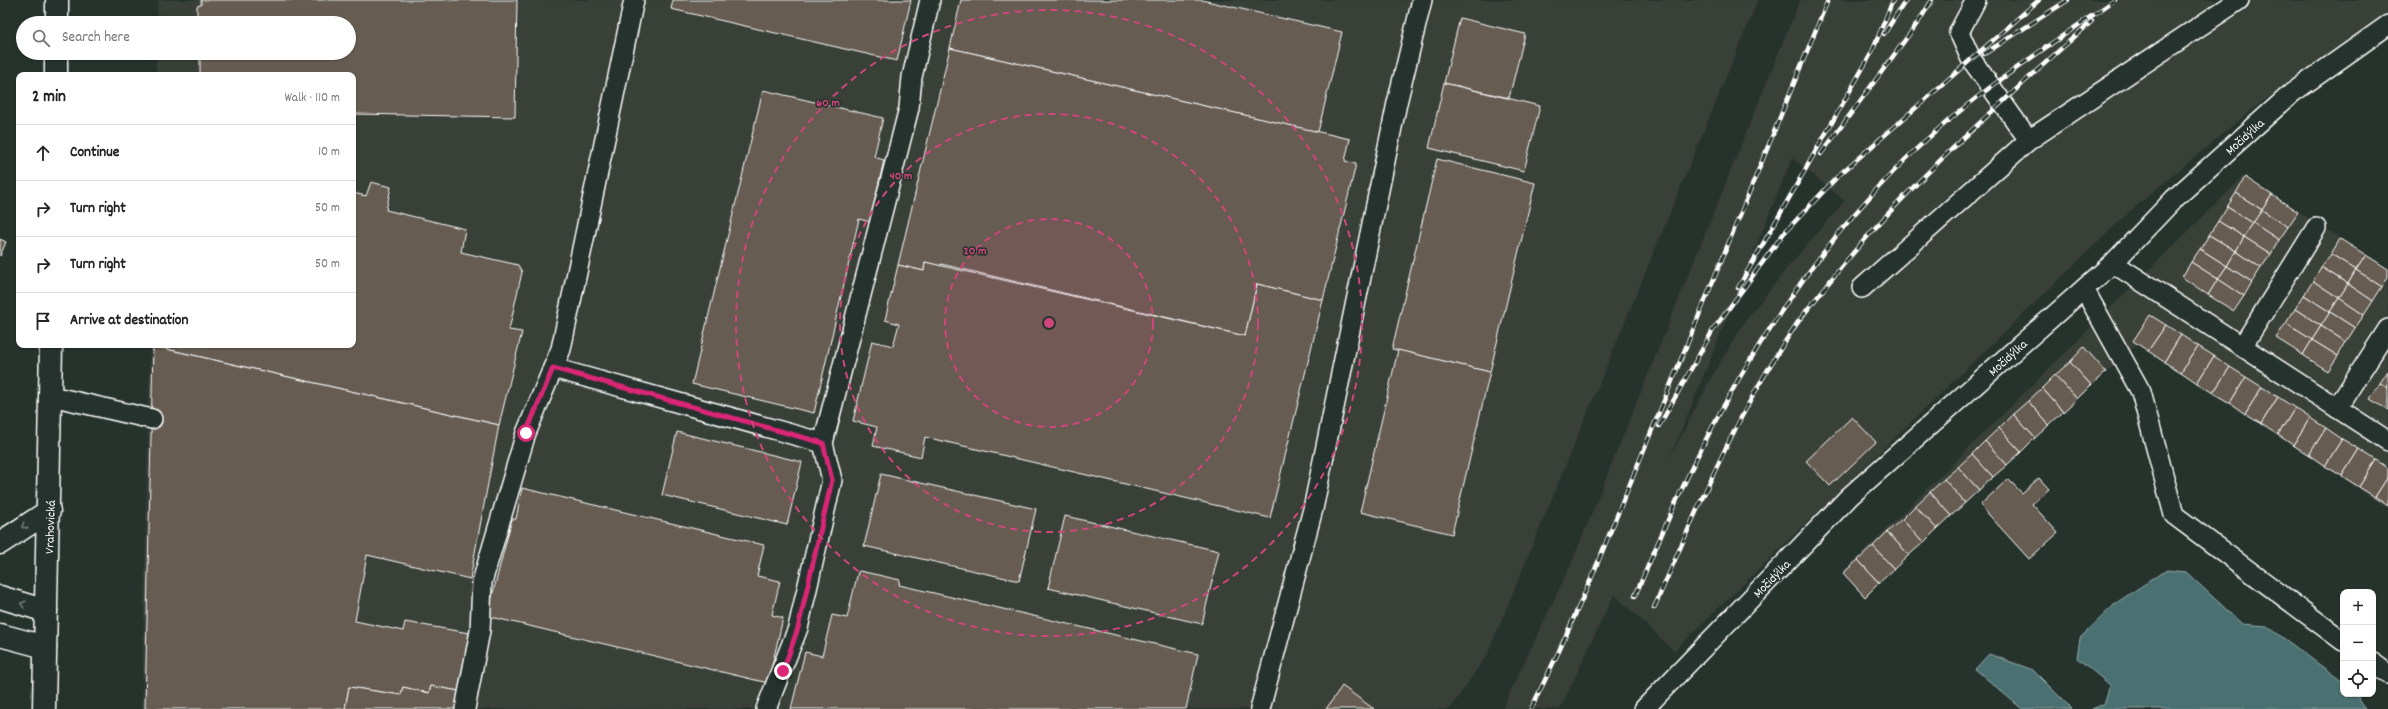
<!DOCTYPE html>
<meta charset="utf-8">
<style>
:root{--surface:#fff;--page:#f2f2f2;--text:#222;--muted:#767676;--line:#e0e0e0}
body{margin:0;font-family:Dekko,sans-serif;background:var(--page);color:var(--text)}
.controls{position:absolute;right:12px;bottom:12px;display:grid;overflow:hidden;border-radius:8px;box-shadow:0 1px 3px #0004}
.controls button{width:36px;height:36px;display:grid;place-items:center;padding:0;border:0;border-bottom:1px solid var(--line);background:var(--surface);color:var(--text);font:20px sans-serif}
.stop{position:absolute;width:12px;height:12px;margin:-9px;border:3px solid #db2777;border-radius:50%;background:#fff}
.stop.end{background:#db2777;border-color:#fff;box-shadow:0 1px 4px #0008}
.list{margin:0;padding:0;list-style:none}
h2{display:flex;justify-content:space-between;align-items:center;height:52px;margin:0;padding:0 16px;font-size:17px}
h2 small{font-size:13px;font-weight:400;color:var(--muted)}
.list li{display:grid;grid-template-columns:26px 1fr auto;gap:12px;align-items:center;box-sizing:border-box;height:56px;padding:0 16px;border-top:1px solid var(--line)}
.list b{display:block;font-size:15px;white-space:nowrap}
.list em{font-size:13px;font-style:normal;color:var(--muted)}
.icon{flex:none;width:22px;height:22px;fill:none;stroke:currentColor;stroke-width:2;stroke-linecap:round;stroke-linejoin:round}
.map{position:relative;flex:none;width:2388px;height:709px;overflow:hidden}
.search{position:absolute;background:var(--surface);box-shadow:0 1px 3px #0004;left:16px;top:16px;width:340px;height:44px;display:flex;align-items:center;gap:10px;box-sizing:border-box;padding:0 14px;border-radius:22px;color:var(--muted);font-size:15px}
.panel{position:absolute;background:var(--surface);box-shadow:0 1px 3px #0004;left:16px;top:72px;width:340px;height:276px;border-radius:8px}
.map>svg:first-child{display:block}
.built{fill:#393f38;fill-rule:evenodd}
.water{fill:#4b6f71;stroke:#93a9aa}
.building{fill:#665c51;stroke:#fff}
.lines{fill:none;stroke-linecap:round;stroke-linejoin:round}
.service-casing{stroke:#fff;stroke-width:22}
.minor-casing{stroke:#fff;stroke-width:25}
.tertiary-casing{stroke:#fff;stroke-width:25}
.service{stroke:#26332d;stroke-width:19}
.minor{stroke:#26332d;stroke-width:22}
.tertiary{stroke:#26332d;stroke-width:22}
.rail-casing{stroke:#fff;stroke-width:4.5}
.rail{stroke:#26332d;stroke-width:3;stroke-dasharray:9;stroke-linecap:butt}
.oneway{stroke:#727a76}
.route{stroke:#db2777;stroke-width:5}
.ring{fill:none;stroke:#ce467c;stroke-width:2;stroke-dasharray:7 5}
.labels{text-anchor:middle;stroke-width:3;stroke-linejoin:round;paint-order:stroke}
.street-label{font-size:13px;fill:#fff;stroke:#26332d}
.centre{fill:#ce467c;stroke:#26332d;stroke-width:2}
.ring-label{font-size:12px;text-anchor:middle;font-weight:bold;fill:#ce467c;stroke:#26332d;stroke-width:3;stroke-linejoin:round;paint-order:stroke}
</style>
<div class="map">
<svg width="2388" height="709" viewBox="0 0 2388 709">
<rect width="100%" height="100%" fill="#26332d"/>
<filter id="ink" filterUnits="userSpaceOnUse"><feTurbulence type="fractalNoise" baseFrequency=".025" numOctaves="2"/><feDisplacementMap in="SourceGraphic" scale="8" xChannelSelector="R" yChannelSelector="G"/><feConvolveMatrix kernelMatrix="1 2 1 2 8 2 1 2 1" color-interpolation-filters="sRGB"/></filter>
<g filter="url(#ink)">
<!-- built -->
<g class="built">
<path d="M158,0H1758L1488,653L1450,709H142L150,345H353V75H156V53H349V23H157Z"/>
<path d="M1800,0H2388V12L2251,110L2128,213L1674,651L1614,594L1560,709H1502L1572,562ZM1792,158L1845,201L1787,268L1746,320L1712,376L1670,458Z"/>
<path d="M2244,176L2388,269V508L2137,344L1865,596L1842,573Z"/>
</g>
<!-- water -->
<g class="water">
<path d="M2166,570L2186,572L2242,624L2267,626L2343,682V694H2356L2365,709H2092L2104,704L2110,685L2077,658L2080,638L2116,603Z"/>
<path d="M1989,654L2033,670L2072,709H2022L1975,669Z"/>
</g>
<!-- building -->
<g class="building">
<path d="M201,0H517L515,117L353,114V75H200V53H349V23H197V6L201,5Z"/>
<path d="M673,0H911L897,61L671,9Z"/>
<path d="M961,0H1202L1342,32L1318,132L950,48Z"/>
<path d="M1460,18L1525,34L1509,98L1444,83Z"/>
<path d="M950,48L1350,139L1345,161L1356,164L1323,300L1257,284L1245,336L941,264V266L925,262L924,271L898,265Z"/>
<path d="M1444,83L1540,106L1524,171L1429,148Z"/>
<path d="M763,90L883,118L874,157L884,160L870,222L859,219L814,413L692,384Z"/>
<path d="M1437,159L1535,183L1490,372L1392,349Z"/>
<path d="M2245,177L2272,195L2262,210L2236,193Z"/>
<path d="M371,182L391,187L386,210L465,229L461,252L518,265L522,272L509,330L522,332L499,425L153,346L353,345V193L366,196Z"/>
<path d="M2236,193L2262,210L2253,223L2227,207Z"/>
<path d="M2272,195L2298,212L2288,227L2262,210Z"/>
<path d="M2227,207L2253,223L2244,237L2218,221Z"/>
<path d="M2262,210L2288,227L2279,240L2253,223Z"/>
<path d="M2218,221L2244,237L2236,251L2209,235Z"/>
<path d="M2253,223L2279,240L2271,254L2244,237Z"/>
<path d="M2209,235L2236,251L2227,266L2200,249Z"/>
<path d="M2244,237L2271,254L2261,268L2236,251Z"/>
<path d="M0,239L6,242L0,256Z"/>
<path d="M2340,239L2366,255L2356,270L2331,254Z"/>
<path d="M2200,249L2227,266L2218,279L2191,262Z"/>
<path d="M2236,251L2261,268L2252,282L2227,266Z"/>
<path d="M2331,254L2356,270L2348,284L2321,267Z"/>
<path d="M2366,255L2388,269V278L2382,287L2356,270Z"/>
<path d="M925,262L1245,336L1257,284L1323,300L1270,518L925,437L921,457L873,446L877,427L853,421L872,341L893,346L899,324L885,320L898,265L924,271Z"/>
<path d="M2191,262L2218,279L2208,295L2182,277Z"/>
<path d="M2227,266L2252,282L2244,296L2218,279Z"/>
<path d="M2321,267L2348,284L2339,298L2313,281Z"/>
<path d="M2356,270L2382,287L2373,301L2348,284Z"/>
<path d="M2218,279L2244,296L2234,311L2208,295Z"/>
<path d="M2313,281L2339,298L2330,312L2304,295Z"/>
<path d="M2348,284L2373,301L2364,315L2339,298Z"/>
<path d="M2304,295L2330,312L2321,326L2295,309Z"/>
<path d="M2339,298L2364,315L2355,328L2330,312Z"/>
<path d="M2295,309L2321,326L2312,340L2286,323Z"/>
<path d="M2330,312L2355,328L2346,342L2321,326Z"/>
<path d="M2150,315L2166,325L2148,351L2133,341Z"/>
<path d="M2286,323L2312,340L2303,355L2276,338Z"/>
<path d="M2166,325L2181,335L2164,362L2148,351Z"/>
<path d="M2321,326L2346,342L2338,356L2312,340Z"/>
<path d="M2181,335L2198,346L2181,372L2164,362Z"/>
<path d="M2312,340L2338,356L2328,371L2303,355Z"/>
<path d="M153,346L499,425L470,579L367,555L355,621L403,631L405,622L469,633L459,691L431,686L429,693L403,687L401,695L349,687L345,709H145Z"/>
<path d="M2198,346L2214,356L2197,383L2181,372Z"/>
<path d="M2084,347L2106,372L2091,385L2070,362Z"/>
<path d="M1398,350L1490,372L1452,534L1360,512Z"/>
<path d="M2214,356L2230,367L2213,393L2197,383Z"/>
<path d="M2070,362L2091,385L2077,399L2055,375Z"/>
<path d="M2230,367L2246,377L2230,403L2213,393Z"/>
<path d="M2388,371V388L2380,383Z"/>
<path d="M2055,375L2077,399L2063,412L2042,388Z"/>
<path d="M2246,377L2262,387L2245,414L2230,403Z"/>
<path d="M2380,383L2388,388V410L2370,399Z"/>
<path d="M2262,387L2278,397L2261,424L2245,414Z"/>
<path d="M2042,388L2063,412L2049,425L2028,401Z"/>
<path d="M2278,397L2295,408L2278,435L2261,424Z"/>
<path d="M2028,401L2049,425L2035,438L2013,414Z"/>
<path d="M2295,408L2310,418L2293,445L2278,435Z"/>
<path d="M2013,414L2035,438L2021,452L1999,428Z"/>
<path d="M1852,417L1876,442L1830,486L1806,461Z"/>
<path d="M2310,418L2326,428L2309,455L2293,445Z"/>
<path d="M1999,428L2021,452L2007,465L1985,441Z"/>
<path d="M2326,428L2342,439L2325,466L2309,455Z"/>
<path d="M677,432L802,462L787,525L662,495Z"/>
<path d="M2342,439L2359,449L2342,476L2325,466Z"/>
<path d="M1985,441L2007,465L1993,477L1972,454Z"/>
<path d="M2359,449L2376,460L2359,487L2342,476Z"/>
<path d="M1972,454L1993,477L1979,490L1958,467Z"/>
<path d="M2376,460L2388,468V477L2375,497L2359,487Z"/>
<path d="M1958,467L1979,490L1965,503L1944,479Z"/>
<path d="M881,474L1036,509L1019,581L864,546Z"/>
<path d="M2388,477V506L2375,497Z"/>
<path d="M2039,478L2049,489L2032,504L2058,533L2029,559L1980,505L2008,479L2022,493Z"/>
<path d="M1944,479L1965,503L1951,516L1930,492Z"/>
<path d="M522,488L764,545L757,576L780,581L772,615L783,618L768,683L487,616L512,519H516Z"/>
<path d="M1930,492L1951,516L1937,529L1915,506Z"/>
<path d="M1915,506L1937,529L1923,543L1902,519Z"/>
<path d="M1065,516L1219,551L1202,624L1048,588Z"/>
<path d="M1902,519L1923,543L1909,555L1887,532Z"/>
<path d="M1887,532L1909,555L1894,569L1873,546Z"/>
<path d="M1873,546L1894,569L1879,583L1858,560Z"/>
<path d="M1858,560L1879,583L1865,597L1843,573Z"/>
<path d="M860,571L900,580L899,585L1198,654L1186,709H791L805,652L822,656L832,615L847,618L858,572Z"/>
<path d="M431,686L459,691L457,709H345L349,687L401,695L403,687L429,693Z"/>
<path d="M1342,686L1374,709H1326Z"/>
</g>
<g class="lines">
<!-- service casing -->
<g class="service-casing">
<g id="service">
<path d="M1976,0L1959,32L1971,59L2029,140"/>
<path d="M2113,263L2388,441"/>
<path d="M1862,288L2029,140L2239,0"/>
<path d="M2084,289L2141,392L2174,515L2343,641"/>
<path d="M2242,347L2316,228"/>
<path d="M553,368L823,443"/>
<path d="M51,396L152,419"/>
<path d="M2337,408L2388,329"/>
<path d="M2373,663L2388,674"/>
<path d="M465,709L480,631L482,582L526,433L561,349L634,0"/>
<path d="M766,709L798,628L832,480L823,443L909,108L912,77L930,0"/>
<path d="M1260,709L1313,509L1397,103L1422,0"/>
<path d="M1644,709L1850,496L2113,263L2174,199L2292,93L2388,25"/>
</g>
</g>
<!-- minor casing -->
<g class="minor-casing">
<g id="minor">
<path d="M0,543L49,511"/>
<path d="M0,597L46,611"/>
<path d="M0,635L45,647"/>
</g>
</g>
<!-- tertiary casing -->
<g class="tertiary-casing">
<g id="tertiary">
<path d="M57,23V0"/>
<path d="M56,75V53"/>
<path d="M44,709L51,345"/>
</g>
</g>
<!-- service -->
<use href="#service" class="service"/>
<!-- minor -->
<use href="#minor" class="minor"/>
<!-- tertiary -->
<use href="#tertiary" class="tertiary"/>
<!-- rail casing -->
<g class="rail-casing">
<g id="rail">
<path d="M1884,34L1906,0"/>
<path d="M1984,54L2068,0"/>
<path d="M1821,154L1919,21L1932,0"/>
<path d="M1738,288L1872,52L1893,0"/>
<path d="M1659,426L1713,330L1784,233L1839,175L2039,0"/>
<path d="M1635,596C1655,550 1674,504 1696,459C1746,357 1815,251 1895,170C1960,103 2039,52 2115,0"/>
<path d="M1654,608C1696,512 1736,413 1796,325C1806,310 1819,296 1830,281C1907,184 2000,104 2092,21"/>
<path d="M1531,709L1559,651L1591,579L1828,0"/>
</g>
</g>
<!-- rail -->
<use href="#rail" class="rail"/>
</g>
<!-- one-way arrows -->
<defs><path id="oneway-chevron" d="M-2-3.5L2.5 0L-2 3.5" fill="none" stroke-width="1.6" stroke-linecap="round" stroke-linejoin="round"/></defs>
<g class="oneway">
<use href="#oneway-chevron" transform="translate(24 526) rotate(147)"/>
<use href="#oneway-chevron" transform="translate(23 604) rotate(-163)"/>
</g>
</g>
<g class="lines" filter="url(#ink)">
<!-- route -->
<path class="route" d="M526,433L553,368L823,443L832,480L798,628L783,671"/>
</g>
<!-- distance rings -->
<circle cx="1049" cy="323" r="104" fill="#ce467c" fill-opacity=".12"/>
<g class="ring">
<circle cx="1049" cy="323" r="104"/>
<circle cx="1049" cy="323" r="209"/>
<circle cx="1049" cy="323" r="313"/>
</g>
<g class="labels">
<!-- street labels -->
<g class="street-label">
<text transform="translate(2244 136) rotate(-42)" y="5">Močidýlka</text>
<text transform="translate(2007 357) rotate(-42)" y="5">Močidýlka</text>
<text transform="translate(49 527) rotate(-88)" y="5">Vrahovická</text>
<text transform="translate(1771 578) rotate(-46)" y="5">Močidýlka</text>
</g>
</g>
<circle cx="1049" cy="323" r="6" class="centre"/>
<g class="ring-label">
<text x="828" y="106">60 m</text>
<text x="901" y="179">40 m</text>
<text x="975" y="254">20 m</text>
</g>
</svg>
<div class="controls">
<button>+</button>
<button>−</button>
<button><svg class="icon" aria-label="locate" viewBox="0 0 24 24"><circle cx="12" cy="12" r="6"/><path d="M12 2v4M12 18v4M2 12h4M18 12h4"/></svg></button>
</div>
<div class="stop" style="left:526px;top:433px"></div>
<div class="stop end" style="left:783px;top:671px"></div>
<div class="search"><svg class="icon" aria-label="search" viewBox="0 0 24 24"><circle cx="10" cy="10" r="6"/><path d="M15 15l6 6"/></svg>Search here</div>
<section class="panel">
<h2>2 min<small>Walk · 110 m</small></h2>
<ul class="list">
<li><svg class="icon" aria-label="ahead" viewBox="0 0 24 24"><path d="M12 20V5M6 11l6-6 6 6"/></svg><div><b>Continue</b></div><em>10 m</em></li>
<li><svg class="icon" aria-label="right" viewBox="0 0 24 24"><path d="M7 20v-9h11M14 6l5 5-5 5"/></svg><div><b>Turn right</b></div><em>50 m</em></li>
<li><svg class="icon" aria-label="right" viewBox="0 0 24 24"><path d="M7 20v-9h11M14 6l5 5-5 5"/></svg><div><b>Turn right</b></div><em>50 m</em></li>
<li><svg class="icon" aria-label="arrive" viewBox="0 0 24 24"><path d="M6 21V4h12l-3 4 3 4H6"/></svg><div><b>Arrive at destination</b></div></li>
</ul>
</section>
</div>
